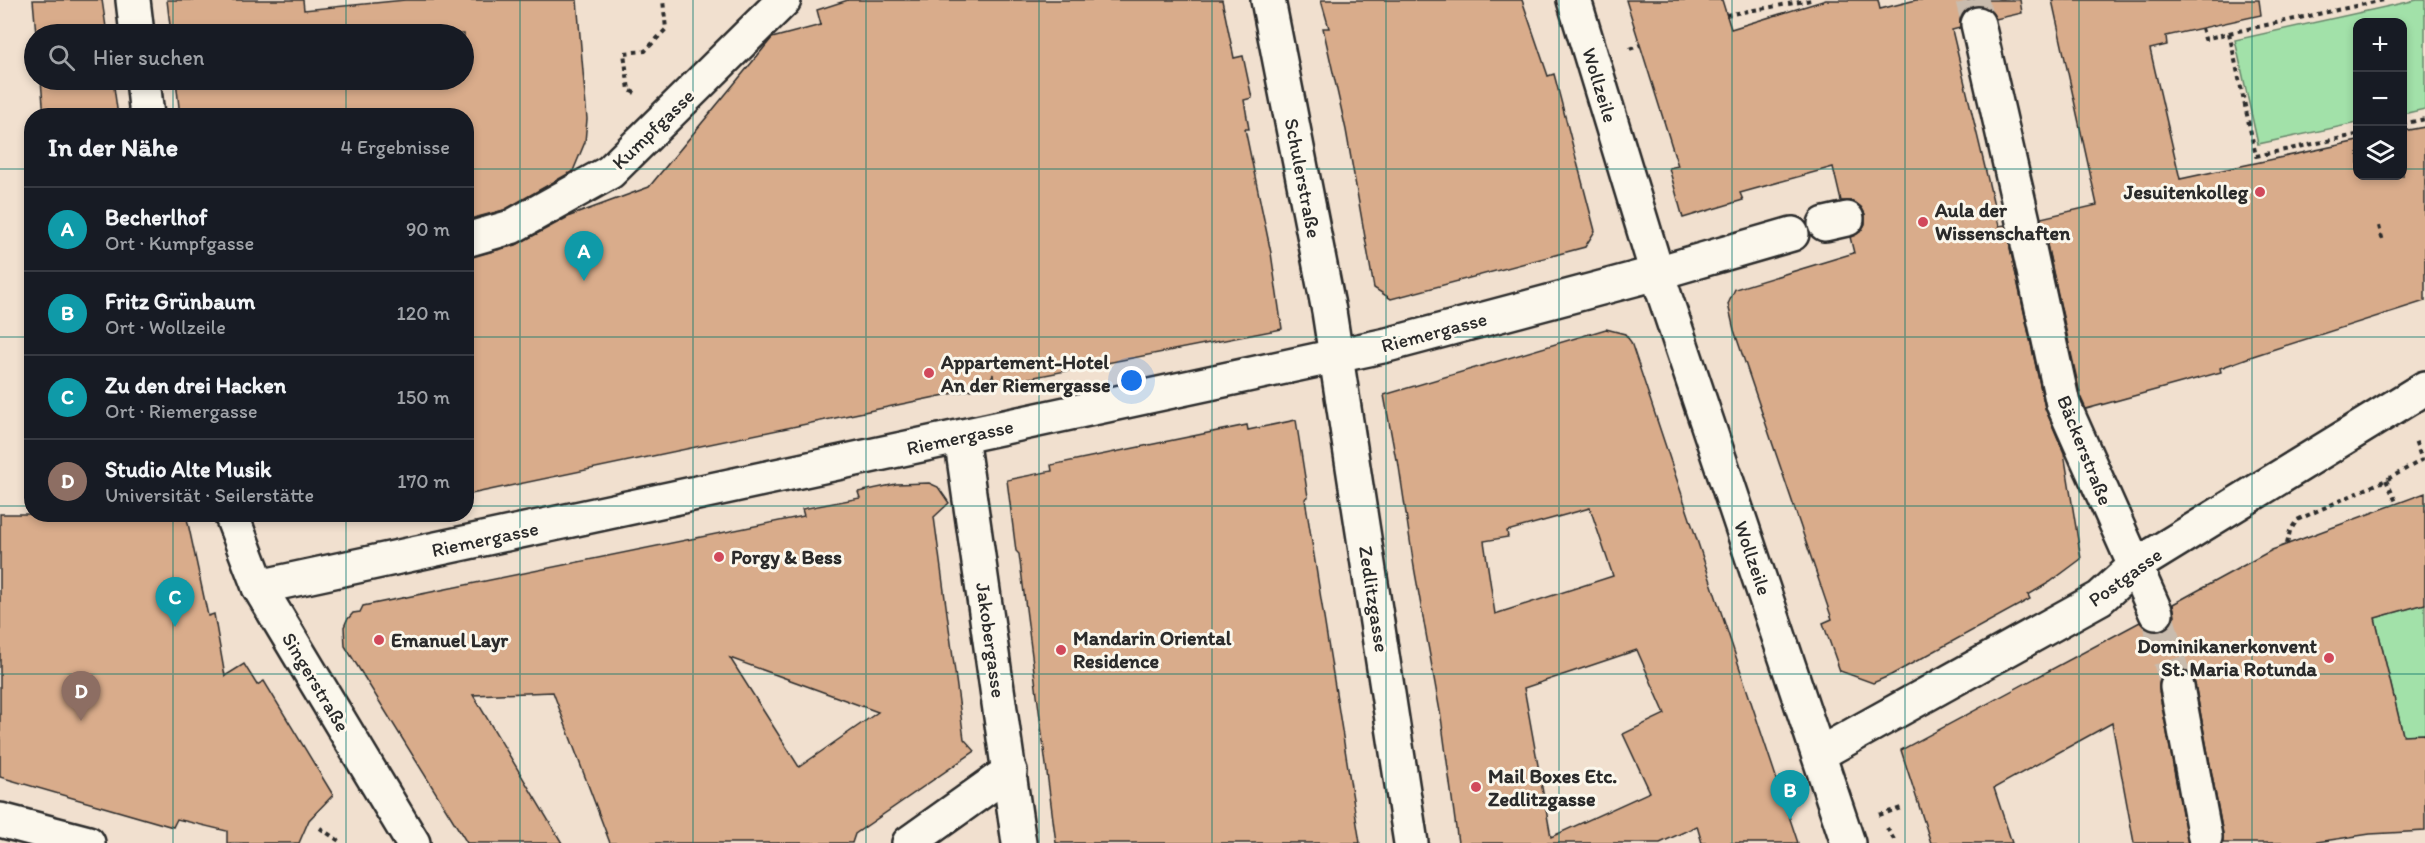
<!DOCTYPE html>
<html lang="de">
<meta charset="utf-8">
<style>
:root{--surface:#171b24;--page:#20242c;--text:#f1f3f6;--muted:#9ea1a6;--line:#363941;--accent:#1a73e8}
body{margin:0;font-family:Itim,sans-serif;background:var(--page);color:var(--text)}
.controls{position:absolute;right:18px;top:18px;display:grid;overflow:hidden;border-radius:12px;box-shadow:0 3px 9px #0003}
.controls button{width:54px;height:54px;display:grid;place-items:center;padding:0;border:0;border-bottom:2px solid var(--line);background:var(--surface);color:var(--text);font:30px sans-serif}
.you{position:absolute;left:1132px;top:381px;width:21px;height:21px;margin:-15px;border:4px solid #fff;border-radius:50%;background:#1a73e8;box-shadow:0 0 0 9px #1a73e833}
.badge{display:grid;place-items:center;width:39px;height:39px;border-radius:50%;background:var(--accent);color:#fff;font-size:20px;font-weight:700}
.pin{position:absolute;translate:-50% -50px;filter:drop-shadow(0 2px 3px #0008)}
.pin::after{content:'';position:absolute;top:32px;width:21px;height:18px;background:inherit;clip-path:polygon(0 0,100% 0,50% 100%)}
.list{margin:0;padding:0;list-style:none}
h2{display:flex;justify-content:space-between;align-items:center;height:78px;margin:0;padding:0 24px;font-size:26px}
h2 small{font-size:20px;font-weight:400;color:var(--muted)}
.list li{display:grid;grid-template-columns:39px 1fr auto;gap:18px;align-items:center;box-sizing:border-box;height:84px;padding:0 24px;border-top:2px solid var(--line)}
.list b{display:block;font-size:22px;white-space:nowrap}
.list p{margin:0;font-size:20px;white-space:nowrap;color:var(--muted)}
.list em{font-size:20px;font-style:normal;color:var(--muted)}
.icon{flex:none;width:33px;height:33px;fill:none;stroke:currentColor;stroke-width:2;stroke-linecap:round;stroke-linejoin:round}
.map{position:relative;flex:none;width:2425px;height:843px;overflow:hidden}
.search{position:absolute;background:var(--surface);box-shadow:0 3px 9px #0003;left:24px;top:24px;width:450px;height:66px;display:flex;align-items:center;gap:15px;box-sizing:border-box;padding:0 21px;border-radius:33px;color:var(--muted);font-size:22px}
.panel{position:absolute;background:var(--surface);box-shadow:0 3px 9px #0003;left:24px;top:108px;width:450px;height:414px;border-radius:24px}
.map>svg:first-child{display:block}
.green{fill:#a2e1a9;stroke:#66866a;stroke-width:1.5}
.building{fill:#d9ac8b;stroke:#2b2b2b;stroke-width:1.5;fill-rule:evenodd}
.lines{fill:none;stroke-linecap:round;stroke-linejoin:round}
.street-tunnel{stroke:#c9bcae;stroke-width:33;stroke-dasharray:33 16;stroke-linecap:butt}
.street-casing{stroke:#2b2b2b;stroke-width:38}
.path{stroke:#2b2b2b;stroke-width:4;stroke-dasharray:4.5 4.5;stroke-linecap:butt}
.street{stroke:#fbf7ec;stroke-width:33}
.grid{fill:none;stroke:#0f766e;stroke-width:1.5;stroke-opacity:0.55}
.poi-dot{fill:#d1495b;stroke:#fbf7ec;stroke-width:2}
.labels{text-anchor:middle;stroke-width:6;stroke-linejoin:round;paint-order:stroke}
.street-label{font-size:20px;fill:#2b2b2b;stroke:#fbf7ec}
.poi-label{font-size:20px;font-weight:bold;fill:#2b2b2b;stroke:#fbf7ec;text-anchor:start}
</style>
<div class="map">
<svg width="2425" height="843" viewBox="0 0 2425 843">
<rect width="100%" height="100%" fill="#f1e0cf"/>
<filter id="ink" filterUnits="userSpaceOnUse"><feTurbulence type="fractalNoise" baseFrequency=".0167" numOctaves="2"/><feDisplacementMap in="SourceGraphic" scale="12" xChannelSelector="R" yChannelSelector="G"/><feConvolveMatrix kernelMatrix="1 2 1 2 8 2 1 2 1" color-interpolation-filters="sRGB"/></filter>
<g filter="url(#ink)">
<!-- green -->
<g class="green">
<path d="M2417,0H2425V109L2403,114L2402,22H2358L2357,123L2258,144L2235,40Z"/>
<path d="M2425,604V734L2403,735L2375,618Z"/>
</g>
<!-- building -->
<g class="building">
<path d="M33,0H102L107,34H36Z"/>
<path d="M167,0H303L304,10L405,0H577L587,119L585,142L573,171L504,210L466,220V116H180L176,80H464V34H171Z"/>
<path d="M848,0H1222L1234,58L1243,56L1252,98L1244,100L1249,129H1245L1271,253L1282,329L994,385L993,374L988,386L466,495V258L516,245L570,216L649,187L772,38L821,25L817,10Z"/>
<path d="M1321,0H1522L1548,76L1554,74L1595,231L1585,247L1391,299L1374,288L1346,130L1323,28H1329Z"/>
<path d="M1626,0H1722L1731,29L1826,0H1878L1880,9L1916,0H2020L2022,13L1996,19L1991,11L1984,6H1973L1966,10L1960,18V28L1952,30L1999,226L2005,225L2012,235L2010,248L2045,408L2064,453L2081,559L2050,582L2028,595L2030,599L1891,675L1873,683L1840,671L1823,623L1832,619L1734,330L1728,304L1735,289L1854,253L1850,237L1860,232L1865,224V214L1861,207L1853,201H1841L1833,167L1740,193L1743,200L1683,218L1669,168L1678,166Z"/>
<path d="M2052,0H2259L2261,15L2166,36L2167,45L2150,49L2180,179L2358,141V176H2403V131L2425,127V301L2253,356L2220,368L2221,372L2086,409L2081,398L2046,240L2039,230L2041,218L2097,205Z"/>
<path d="M41,80H113L118,116H44Z"/>
<path d="M1606,329L1625,334L1631,342L1798,843H1702L1697,826L1660,843H1458L1441,717L1414,567L1398,460H1396L1384,395ZM1590,508L1613,576L1495,614L1484,541L1508,537L1507,531ZM1637,650L1665,714L1623,734L1650,792L1551,837L1524,688Z"/>
<path d="M1296,420L1308,497L1305,499L1360,843H1056L1019,554L1016,551L1007,480L1052,471L1051,465L1247,425L1248,430Z"/>
<path d="M929,483L938,487L949,503L934,517L964,739L975,751L855,834L852,843H610L553,692L473,695L562,843H467L345,646L344,627L347,620L353,613L360,612L363,606L804,516L802,509L860,498L858,492L896,484ZM730,658L878,712L799,767Z"/>
<path d="M2425,493V604L2375,618L2403,735L2425,734V831L2370,834L2310,843H2223V834L2195,684L2191,674L2183,669H2174L2164,673L2159,681V690L2188,843H2134L2112,723L1994,788L2012,843H1931L1901,750L2140,622L2145,628L2153,632L2164,630L2171,624L2175,616L2173,604L2272,550Z"/>
<path d="M0,514H186L208,616L214,614L225,676L244,664L257,685L264,681L333,795L309,820L299,843H227V831L177,819L173,827L0,777Z"/>
</g>
<g class="lines">
<!-- street-tunnel -->
<g class="street-tunnel">
<path d="M1972,0L1978,24"/>
<path d="M2156,613L2177,687"/>
</g>
<!-- street casing -->
<g class="street-casing">
<g id="street">
<path d="M133,0L137,34"/>
<path d="M1268,0L1329,311L1411,843"/>
<path d="M1574,0L1657,273L1848,843"/>
<path d="M1978,24L2023,221"/>
<path d="M143,80L147,116"/>
<path d="M1825,224L1847,219"/>
<path d="M466,240L511,227L610,172L784,0"/>
<path d="M2028,244L2063,404L2156,613"/>
<path d="M961,437L1019,843"/>
<path d="M231,514L259,587L413,843"/>
<path d="M259,587L1387,345L1657,273L1792,234"/>
<path d="M2177,687L2205,837"/>
<path d="M1819,754L2100,598L2135,566L2425,388"/>
<path d="M0,820L88,843"/>
<path d="M909,843L1010,771"/>
</g>
</g>
<!-- path -->
<g class="path">
<path d="M1726,15L1811,0"/>
<path d="M2202,28L2205,39L2229,33L2256,156L2356,135L2358,141"/>
<path d="M2229,33L2384,0"/>
<path d="M1630,49L1640,45"/>
<path d="M635,93L629,90L624,53L645,51L666,29L663,0"/>
<path d="M2402,124L2425,119"/>
<path d="M2379,226L2383,242"/>
<path d="M2386,480L2397,504"/>
<path d="M2287,544L2290,531L2297,520L2386,480L2422,460L2415,440"/>
<path d="M1879,815L1901,808"/>
<path d="M320,828L342,843"/>
<path d="M1887,828L1896,843"/>
</g>
<!-- street -->
<use href="#street" class="street"/>
</g>
</g>
<!-- grid -->
<path class="grid" d="M173,0V34M346,0V34M520,0V843M693,0V843M866,0V843M1039,0V843M1212,0V843M1386,0V843M1559,0V843M1732,0V843M1905,0V843M2079,0V843M2252,0V843M173,80V116M346,80V116M0,169H32M466,169H2358M2402,169H2425M0,337H32M466,337H2425M0,506H32M466,506H2425M173,514V843M346,514V843M0,674H2425"/>
<!-- markers -->
<g class="poi-dot">
<circle cx="2260" cy="192" r="6"/>
<circle cx="1923" cy="222" r="6"/>
<circle cx="929" cy="373" r="6"/>
<circle cx="719" cy="557" r="6"/>
<circle cx="379" cy="640" r="6"/>
<circle cx="1061" cy="650" r="6"/>
<circle cx="2329" cy="658" r="6"/>
<circle cx="1476" cy="787" r="6"/>
</g>
<g class="labels">
<!-- street labels -->
<g class="street-label">
<text transform="translate(1600 85) rotate(73)" y="7">Wollzeile</text>
<text transform="translate(653 129) rotate(-44)" y="7">Kumpfgasse</text>
<text transform="translate(1303 178) rotate(79)" y="7">Schulerstraße</text>
<text transform="translate(1434 332) rotate(-15)" y="7">Riemergasse</text>
<text transform="translate(960 437) rotate(-12)" y="7">Riemergasse</text>
<text transform="translate(2085 450) rotate(68)" y="7">Bäckerstraße</text>
<text transform="translate(485 539) rotate(-12)" y="7">Riemergasse</text>
<text transform="translate(1753 558) rotate(71)" y="7">Wollzeile</text>
<text transform="translate(2125 577) rotate(-36)" y="7">Postgasse</text>
<text transform="translate(1374 599) rotate(81)" y="7">Zedlitzgasse</text>
<text transform="translate(991 640) rotate(82)" y="7">Jakobergasse</text>
<text transform="translate(316 682) rotate(59)" y="7">Singerstraße</text>
</g>
<!-- poi labels -->
<g class="poi-label">
<text x="2248" y="199" text-anchor="end">Jesuitenkolleg</text>
<text x="1935" y="217">Aula der<tspan x="1935" dy="23">Wissenschaften</tspan></text>
<text x="941" y="369">Appartement-Hotel<tspan x="941" dy="23">An der Riemergasse</tspan></text>
<text x="731" y="564">Porgy &amp; Bess</text>
<text x="1073" y="645">Mandarin Oriental<tspan x="1073" dy="23">Residence</tspan></text>
<text x="391" y="647">Emanuel Layr</text>
<text x="2317" y="653" text-anchor="end">Dominikanerkonvent<tspan x="2317" dy="23">St. Maria Rotunda</tspan></text>
<text x="1488" y="783">Mail Boxes Etc.<tspan x="1488" dy="23">Zedlitzgasse</tspan></text>
</g>
</g>
</svg>
<div class="controls">
<button>+</button>
<button>−</button>
<button><svg class="icon" aria-label="layers" viewBox="0 0 24 24"><path d="M12 4l9 5-9 5-9-5zM3 14l9 5 9-5"/></svg></button>
</div>
<div class="you"></div>
<div class="pin badge" style="left:584px;top:281px;background:#0f9aa8">A</div>
<div class="pin badge" style="left:1790px;top:820px;background:#0f9aa8">B</div>
<div class="pin badge" style="left:175px;top:627px;background:#0f9aa8">C</div>
<div class="pin badge" style="left:81px;top:721px;background:#8d6e63">D</div>
<div class="search"><svg class="icon" aria-label="search" viewBox="0 0 24 24"><circle cx="10" cy="10" r="6"/><path d="M15 15l6 6"/></svg>Hier suchen</div>
<section class="panel">
<h2>In der Nähe<small>4 Ergebnisse</small></h2>
<ul class="list">
<li><span class="badge" style="background:#0f9aa8">A</span><div><b>Becherlhof</b><p>Ort · Kumpfgasse</p></div><em>90 m</em></li>
<li><span class="badge" style="background:#0f9aa8">B</span><div><b>Fritz Grünbaum</b><p>Ort · Wollzeile</p></div><em>120 m</em></li>
<li><span class="badge" style="background:#0f9aa8">C</span><div><b>Zu den drei Hacken</b><p>Ort · Riemergasse</p></div><em>150 m</em></li>
<li><span class="badge" style="background:#8d6e63">D</span><div><b>Studio Alte Musik</b><p>Universität · Seilerstätte</p></div><em>170 m</em></li>
</ul>
</section>
</div>
